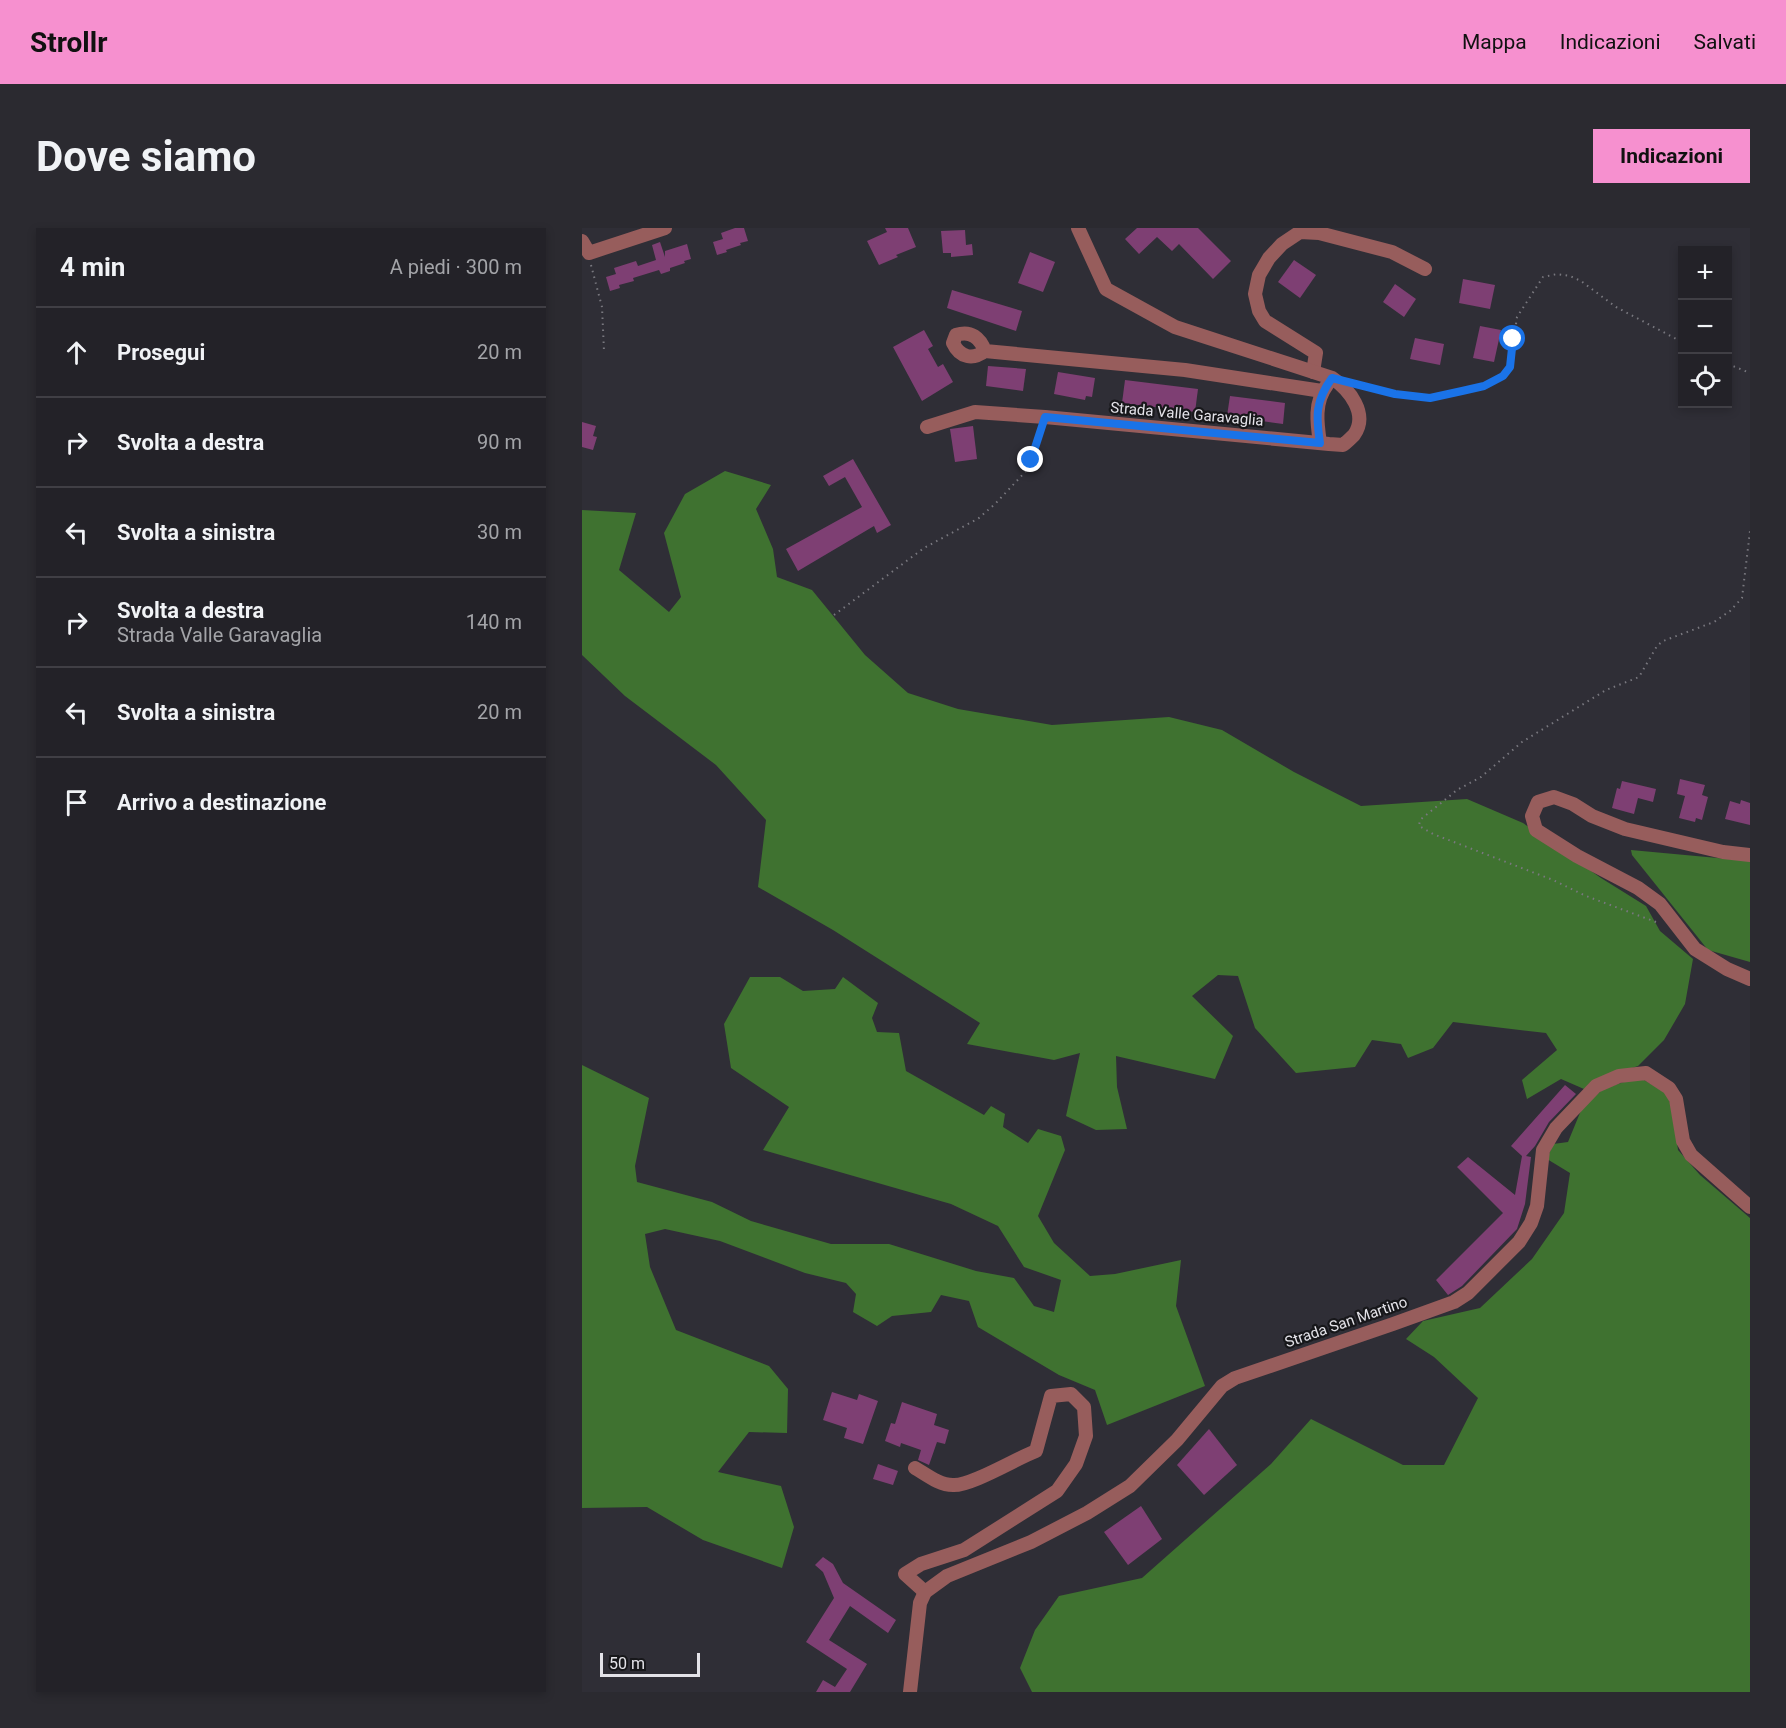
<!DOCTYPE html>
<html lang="it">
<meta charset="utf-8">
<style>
:root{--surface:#232228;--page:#2b2a30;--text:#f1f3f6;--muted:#a3a4a8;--line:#403f45;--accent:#f690cf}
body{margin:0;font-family:Roboto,sans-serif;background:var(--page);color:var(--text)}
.controls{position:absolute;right:18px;top:18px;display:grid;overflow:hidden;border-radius:0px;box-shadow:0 3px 9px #0003}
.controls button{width:54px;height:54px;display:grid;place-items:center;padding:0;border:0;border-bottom:2px solid var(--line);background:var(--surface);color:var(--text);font:30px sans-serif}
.scale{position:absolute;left:18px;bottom:15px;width:100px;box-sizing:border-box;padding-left:6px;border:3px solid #e3e2e8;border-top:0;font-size:16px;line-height:21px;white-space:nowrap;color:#e3e2e8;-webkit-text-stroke:4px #17171a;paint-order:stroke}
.stop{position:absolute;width:18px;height:18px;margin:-14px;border:4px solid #1a73e8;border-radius:50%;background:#fff}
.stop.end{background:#1a73e8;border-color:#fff;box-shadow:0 2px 6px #0008}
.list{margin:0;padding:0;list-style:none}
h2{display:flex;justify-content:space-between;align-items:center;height:78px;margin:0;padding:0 24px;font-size:26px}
h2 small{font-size:20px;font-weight:400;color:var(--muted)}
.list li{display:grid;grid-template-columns:39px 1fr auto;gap:18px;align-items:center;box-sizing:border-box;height:90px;padding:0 24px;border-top:2px solid var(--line)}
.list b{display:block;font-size:22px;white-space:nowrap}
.list p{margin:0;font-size:20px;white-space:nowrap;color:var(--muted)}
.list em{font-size:20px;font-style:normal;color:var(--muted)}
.icon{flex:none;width:33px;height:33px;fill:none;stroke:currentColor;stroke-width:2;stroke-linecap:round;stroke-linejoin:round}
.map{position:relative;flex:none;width:1168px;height:1464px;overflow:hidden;border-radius:0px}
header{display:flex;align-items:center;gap:36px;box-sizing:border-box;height:84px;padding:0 30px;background:var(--accent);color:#111}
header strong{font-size:28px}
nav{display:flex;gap:33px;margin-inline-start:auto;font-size:21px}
.intro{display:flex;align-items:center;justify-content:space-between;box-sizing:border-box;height:144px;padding:0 36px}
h1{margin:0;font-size:42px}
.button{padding:15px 27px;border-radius:0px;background:var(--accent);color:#111;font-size:21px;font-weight:700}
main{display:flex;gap:36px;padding:0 36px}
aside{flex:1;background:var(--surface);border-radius:0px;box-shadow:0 3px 9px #0003}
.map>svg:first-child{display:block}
.forest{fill:#3f7230}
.building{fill:#7e3f73}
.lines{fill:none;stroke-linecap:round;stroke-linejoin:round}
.path{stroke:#79787f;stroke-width:2;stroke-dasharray:1.5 4.5;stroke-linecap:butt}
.minor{stroke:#975d5c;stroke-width:14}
.route{stroke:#1a73e8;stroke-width:8}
.labels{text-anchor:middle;stroke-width:4.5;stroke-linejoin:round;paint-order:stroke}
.street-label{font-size:15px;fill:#e3e2e8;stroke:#17171a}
</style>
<header>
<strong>Strollr</strong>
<nav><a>Mappa</a><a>Indicazioni</a><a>Salvati</a></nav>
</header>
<div class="intro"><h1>Dove siamo</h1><a class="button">Indicazioni</a></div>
<main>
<aside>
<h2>4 min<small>A piedi · 300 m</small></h2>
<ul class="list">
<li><svg class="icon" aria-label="ahead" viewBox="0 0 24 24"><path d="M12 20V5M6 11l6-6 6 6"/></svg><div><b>Prosegui</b></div><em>20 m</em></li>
<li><svg class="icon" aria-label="right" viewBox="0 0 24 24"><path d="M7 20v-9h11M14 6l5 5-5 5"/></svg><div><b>Svolta a destra</b></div><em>90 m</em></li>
<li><svg class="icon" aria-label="left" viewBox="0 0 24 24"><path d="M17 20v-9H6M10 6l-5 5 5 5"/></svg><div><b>Svolta a sinistra</b></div><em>30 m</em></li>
<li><svg class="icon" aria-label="right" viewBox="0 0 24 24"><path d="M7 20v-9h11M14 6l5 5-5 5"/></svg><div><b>Svolta a destra</b><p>Strada Valle Garavaglia</p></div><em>140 m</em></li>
<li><svg class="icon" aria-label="left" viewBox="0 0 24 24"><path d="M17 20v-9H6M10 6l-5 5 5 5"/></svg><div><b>Svolta a sinistra</b></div><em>20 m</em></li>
<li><svg class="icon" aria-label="arrive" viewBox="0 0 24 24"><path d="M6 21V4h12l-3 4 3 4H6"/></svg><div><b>Arrivo a destinazione</b></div></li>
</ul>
</aside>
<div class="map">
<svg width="1168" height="1464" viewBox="0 0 1168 1464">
<rect width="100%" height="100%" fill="#2f2e36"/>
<!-- forest -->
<g class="forest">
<path d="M143,243L189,257L174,281L191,321L195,349L230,362L283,427L326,465L376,481L470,497L587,489L640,502L712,544L779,578L885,571L941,595L1019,650L1064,678L1078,703L1111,731L1103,776L1082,812L1056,838L1020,850L1002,861L979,851L945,871L940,852L975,822L964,805L871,794L851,820L826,830L819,816L790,812L773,839L714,845L673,800L656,748L636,747L610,768L651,808L633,851L534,828L535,859L545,901L514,902L484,888L498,825L472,832L385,816L398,795L251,702L176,659L184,592L134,537L43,468L0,427V282L54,285L37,342L87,384L99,369L82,305L103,266Z"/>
<path d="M1049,622L1168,633V734L1126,722L1050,627Z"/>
<path d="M168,749H198L221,763L253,761L261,749L296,775L290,790L295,804L317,805L324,843L402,887L409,878L423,886L421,899L446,915L456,901L479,908L483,922L456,988L472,1015L508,1048L533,1046L599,1032L594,1078L623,1158L525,1197L513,1162L477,1147L396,1099L387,1073L359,1067L349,1084L310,1088L295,1098L271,1084L274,1066L264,1055L223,1045L138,1013L83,1001L63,1006L68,1039L94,1102L187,1138L206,1161L205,1205L167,1204L136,1244L199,1258L212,1299L200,1340L121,1312L65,1279L0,1280V837L67,870L53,938L55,954L130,974L169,993L249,1016H307L394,1043L432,1050L452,1078L472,1084L479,1052L442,1039L416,998L369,976L181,922L207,879L149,840L142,796Z"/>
<path d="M1057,849L1084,865L1091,882L1096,922L1118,947L1168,990V1464H450L438,1440L453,1402L477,1368L560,1350L689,1236L729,1191L821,1237H862L896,1170L852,1129L824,1111L841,1093L898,1080L950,1031L982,985L988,945L965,931L971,916L986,914L1000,880L1021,861Z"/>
</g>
<!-- building -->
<g class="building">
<path d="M153,0H162L166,13L158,15L159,17L144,22L145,24L135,27L131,14L141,11L139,5Z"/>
<path d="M303,0H326L334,19L314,27L316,29L297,37L285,13L305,4Z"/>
<path d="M555,0H616L649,33L631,51L597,16L590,23L575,9L557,26L543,11Z"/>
<path d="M383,2L384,17L390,16L391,27L369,29V25H361L359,3Z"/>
<path d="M78,14L83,29V23L105,16L109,31L102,33L103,35L88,40V43L79,46L77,42L51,50L52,53L37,57L38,60L28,63L24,49L34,46L32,40L54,33L56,38L74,32L70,17Z"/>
<path d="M448,24L473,34L461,64L436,55Z"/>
<path d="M712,32L734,47L718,70L696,54Z"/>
<path d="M881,51L913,57L908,81L877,75Z"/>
<path d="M813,56L834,71L822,89L801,74Z"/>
<path d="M370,62L440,83L434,103L365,80Z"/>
<path d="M898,98L919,102L912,134L891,130Z"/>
<path d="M342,102L351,118L346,121L356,139L361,136L371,154L340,173L311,119Z"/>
<path d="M833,110L862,116L858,137L828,131Z"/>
<path d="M406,138L444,141L441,163L404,158Z"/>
<path d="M476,144L513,150L510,169L504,168L503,172L472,166Z"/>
<path d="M543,152L616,161L613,184L540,175Z"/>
<path d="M648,168L703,175L701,196L645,188Z"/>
<path d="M0,194L14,198L11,208L15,209L11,222L0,219Z"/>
<path d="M391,198L395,231L373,234L368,201Z"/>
<path d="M271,231L309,297L295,305L292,298L216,343L204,321L280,279L263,249L247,258L241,248Z"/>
<path d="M1098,551L1123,557L1120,567L1126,569L1120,592L1114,590L1113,594L1097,590L1103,568L1095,566Z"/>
<path d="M1040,553L1074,561L1071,574L1056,570L1052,586L1030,580L1035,560L1038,561Z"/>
<path d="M1159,572L1168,575V597L1143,591L1148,573L1158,576Z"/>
<path d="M983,857L994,866L967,894L953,918L944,928L949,929L943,976L935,1001L880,1058L866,1067L854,1052L921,985L875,939L886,929L933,967L940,928L929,918Z"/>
<path d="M250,1164L275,1172L277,1166L296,1173L281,1216L262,1210L265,1200L241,1192Z"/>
<path d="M320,1174L355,1186L352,1197L367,1202L363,1216L355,1214L347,1237L336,1232L339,1222L319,1215L318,1219L303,1213L309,1195L313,1196Z"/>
<path d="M627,1201L655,1237L622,1267L595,1237Z"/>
<path d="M296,1236L316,1243L311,1257L291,1251Z"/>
<path d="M559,1278L580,1311L546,1337L522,1304Z"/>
<path d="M241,1329L251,1336L261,1355L314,1392L306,1405L268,1378L247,1412L285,1436L268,1464H234L241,1452L253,1459L265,1441L224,1414L252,1370L241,1344L233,1337Z"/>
</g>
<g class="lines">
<!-- path -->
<g class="path">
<path d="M9,37L20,79L22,123"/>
<path d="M1146,136L1168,145"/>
<path d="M777,156L813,166L848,170L902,158L921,148L928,139L935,89L961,49L975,46L988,48L999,53L1034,79L1100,114"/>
<path d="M252,387L342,320L397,290L414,275L445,242L458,203"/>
<path d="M1074,694L1004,668L971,652L851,606L837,598L838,592L875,562L899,549L940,514L1024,462L1057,449L1075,418L1081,413L1132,394L1148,383L1160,370L1168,303"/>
</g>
<!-- minor -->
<g class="minor">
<path d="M0,13L7,25L83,0"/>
<path d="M403,123C398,110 389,102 374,107L371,115C378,130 391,132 403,123L603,142L740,163"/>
<path d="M731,144L734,125L683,93L677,83L673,66L677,47L687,30L700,16L718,4L737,5L810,24L843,41"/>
<path d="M345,199L393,184L463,189L747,216L761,217C765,214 769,210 772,207C787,186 767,161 750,150L593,99L524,61L496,0"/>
<path d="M738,215C735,195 732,174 745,157"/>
<path d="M1168,627L1141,624L1043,601L1010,588L991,576L972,569L956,574L950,588L954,602L995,628L1056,660L1078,676L1113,721L1145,741L1168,751"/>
<path d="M333,1240C345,1247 357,1257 371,1257C389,1258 435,1230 454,1223L469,1168L489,1166L502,1179L504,1208L494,1236L475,1263L382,1322L339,1336L323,1346L343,1364"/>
<path d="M328,1464L338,1375L343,1364L365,1348L449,1314L505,1285L548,1258L595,1212L640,1158L653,1150L811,1096L872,1074L886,1065L937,1014L949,995L955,978L961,922L974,900L1014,858L1037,848L1064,845L1087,860L1094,871L1101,913L1109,927L1168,979"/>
</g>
</g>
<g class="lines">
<!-- route -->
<path class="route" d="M449,232L463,189L738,215C734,189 733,173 750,150L813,166L848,170L880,163L902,158L921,148L928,139L931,111"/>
</g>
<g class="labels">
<!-- street labels -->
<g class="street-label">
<text transform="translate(605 186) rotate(5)" y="5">Strada Valle Garavaglia</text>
<text transform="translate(764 1094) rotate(-19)" y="5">Strada San Martino</text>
</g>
</g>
</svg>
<div class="controls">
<button>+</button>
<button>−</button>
<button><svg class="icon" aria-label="locate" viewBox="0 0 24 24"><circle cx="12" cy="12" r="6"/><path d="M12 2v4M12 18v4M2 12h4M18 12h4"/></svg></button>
</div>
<div class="scale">50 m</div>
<div class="stop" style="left:931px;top:111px"></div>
<div class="stop end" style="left:449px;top:232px"></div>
</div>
</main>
